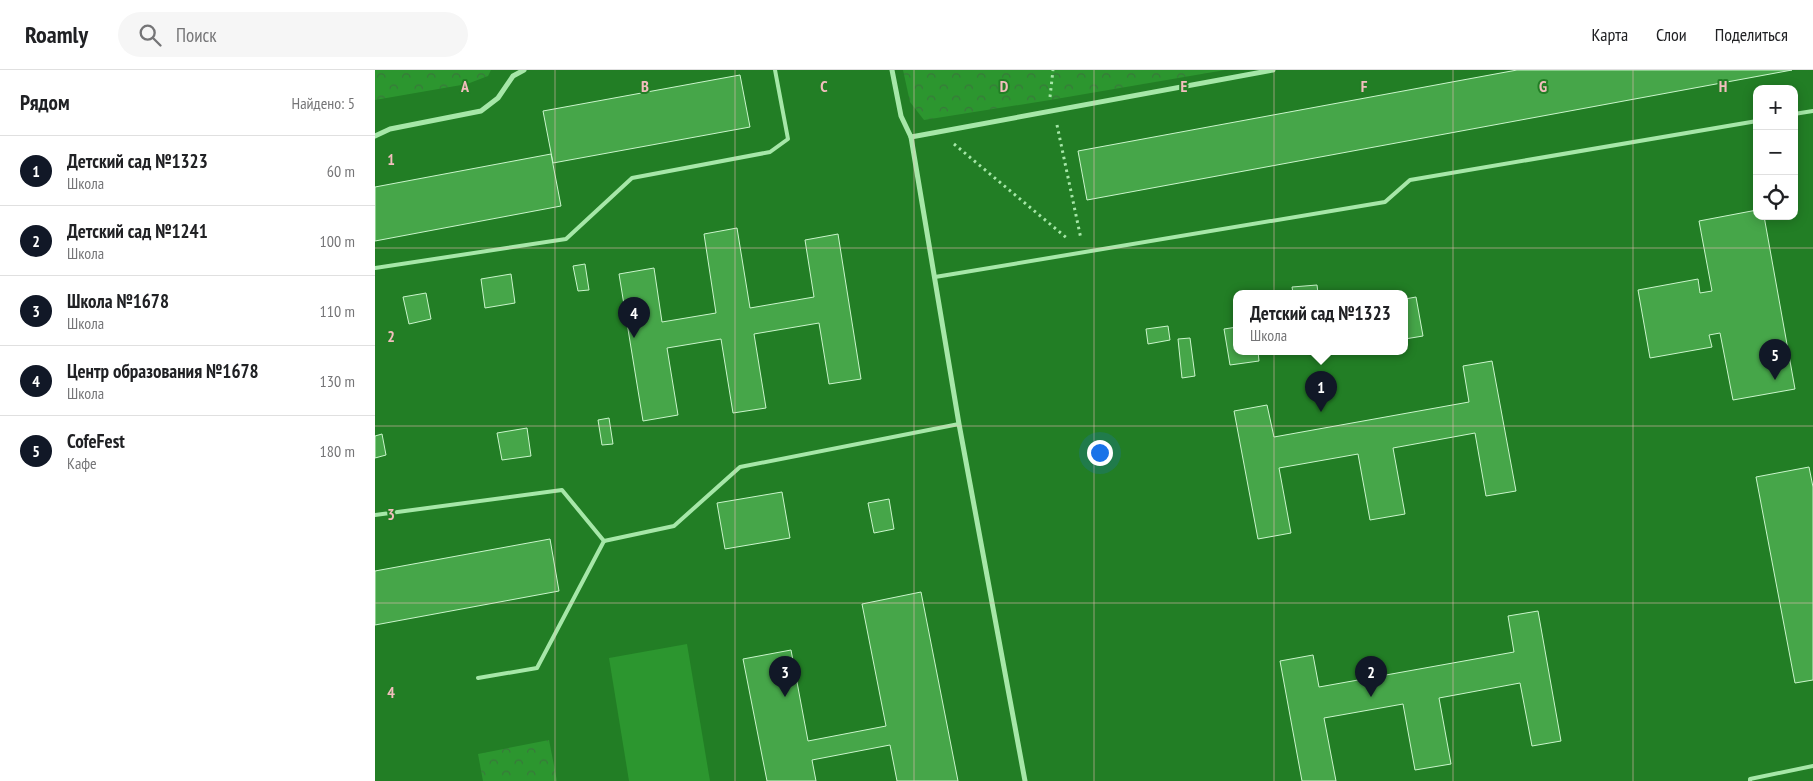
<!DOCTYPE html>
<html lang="ru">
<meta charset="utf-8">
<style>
:root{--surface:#fff;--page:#f6f6f6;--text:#202124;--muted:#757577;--line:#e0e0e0;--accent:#111827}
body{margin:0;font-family:"PT Sans Narrow",sans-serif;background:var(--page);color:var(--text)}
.controls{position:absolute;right:15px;top:15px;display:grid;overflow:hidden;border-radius:10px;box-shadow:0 2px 12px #0003}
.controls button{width:45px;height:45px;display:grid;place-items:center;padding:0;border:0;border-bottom:1px solid var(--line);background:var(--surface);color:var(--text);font:25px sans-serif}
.you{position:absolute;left:724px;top:382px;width:18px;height:18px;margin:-12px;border:4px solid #fff;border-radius:50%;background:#1a73e8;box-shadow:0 0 0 8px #1a73e833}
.badge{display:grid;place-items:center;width:32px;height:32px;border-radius:50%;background:var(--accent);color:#fff;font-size:16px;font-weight:700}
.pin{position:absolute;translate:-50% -41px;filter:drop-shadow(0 1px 2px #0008)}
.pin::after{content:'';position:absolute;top:26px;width:18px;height:15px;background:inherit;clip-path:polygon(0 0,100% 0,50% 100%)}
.popup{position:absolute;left:858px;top:220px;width:175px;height:65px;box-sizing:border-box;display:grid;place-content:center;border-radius:10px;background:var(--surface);filter:drop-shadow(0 1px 4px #0005);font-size:16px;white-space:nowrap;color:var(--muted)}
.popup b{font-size:19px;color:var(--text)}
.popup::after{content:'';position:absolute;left:50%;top:100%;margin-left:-10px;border:10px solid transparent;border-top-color:var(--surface)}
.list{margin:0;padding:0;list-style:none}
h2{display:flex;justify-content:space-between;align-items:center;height:65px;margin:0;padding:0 20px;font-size:21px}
h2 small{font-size:16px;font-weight:400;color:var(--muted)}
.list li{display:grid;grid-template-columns:32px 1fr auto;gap:15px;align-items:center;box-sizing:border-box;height:70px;padding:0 20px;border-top:1px solid var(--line)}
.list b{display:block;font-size:19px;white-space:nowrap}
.list p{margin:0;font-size:16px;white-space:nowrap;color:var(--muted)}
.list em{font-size:16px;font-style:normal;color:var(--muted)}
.icon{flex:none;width:28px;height:28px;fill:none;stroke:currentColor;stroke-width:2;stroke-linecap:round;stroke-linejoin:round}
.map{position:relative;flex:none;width:1438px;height:711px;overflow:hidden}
header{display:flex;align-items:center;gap:30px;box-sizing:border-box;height:70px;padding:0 25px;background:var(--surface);border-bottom:1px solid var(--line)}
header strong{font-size:24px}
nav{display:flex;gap:28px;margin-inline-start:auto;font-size:18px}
.search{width:350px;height:45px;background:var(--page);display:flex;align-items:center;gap:12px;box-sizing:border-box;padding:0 18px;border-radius:28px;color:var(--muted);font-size:19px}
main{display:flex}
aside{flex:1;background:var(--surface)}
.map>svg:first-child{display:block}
.forest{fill:url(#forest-crowns)}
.pitch{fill:#2c962f}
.building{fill:#46a649;stroke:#caf5cb}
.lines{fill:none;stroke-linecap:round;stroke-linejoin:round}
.path{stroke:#a6e7a8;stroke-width:3;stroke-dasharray:2.5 4;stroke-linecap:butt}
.lane{stroke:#a6e7a8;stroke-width:4}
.street{stroke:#a6e7a8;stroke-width:5}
.grid{fill:none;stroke:#f3bebe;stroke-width:1;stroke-opacity:0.55}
.grid-label{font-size:16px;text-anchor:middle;font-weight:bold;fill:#f3bebe;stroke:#227e25;stroke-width:4;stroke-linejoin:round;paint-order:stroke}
</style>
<header>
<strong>Roamly</strong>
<div class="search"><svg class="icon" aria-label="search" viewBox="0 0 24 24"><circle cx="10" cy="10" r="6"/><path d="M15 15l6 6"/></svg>Поиск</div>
<nav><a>Карта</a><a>Слои</a><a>Поделиться</a></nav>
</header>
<main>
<aside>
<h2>Рядом<small>Найдено: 5</small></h2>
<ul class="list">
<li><span class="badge">1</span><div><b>Детский сад №1323</b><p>Школа</p></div><em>60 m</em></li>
<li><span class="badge">2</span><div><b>Детский сад №1241</b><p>Школа</p></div><em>100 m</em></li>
<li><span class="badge">3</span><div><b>Школа №1678</b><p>Школа</p></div><em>110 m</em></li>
<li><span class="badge">4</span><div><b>Центр образования №1678</b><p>Школа</p></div><em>130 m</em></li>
<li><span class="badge">5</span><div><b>CofeFest</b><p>Кафе</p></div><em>180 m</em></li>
</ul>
</aside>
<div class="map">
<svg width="1438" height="711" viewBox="0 0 1438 711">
<defs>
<pattern id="forest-crowns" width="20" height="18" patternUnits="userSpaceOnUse" patternTransform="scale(1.25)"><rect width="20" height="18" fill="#2c962f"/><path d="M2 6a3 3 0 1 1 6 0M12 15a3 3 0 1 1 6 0" fill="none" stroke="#39783b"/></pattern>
</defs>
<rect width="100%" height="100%" fill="#227e25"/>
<!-- forest -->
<g class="forest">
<path d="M0,0H116L113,6L92,14L0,30Z"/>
<path d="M528,0H850L675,30L549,50L535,32Z"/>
<path d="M174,670L182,711H108L103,684Z"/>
</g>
<!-- pitch -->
<path class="pitch" d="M312,574L335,711H254L234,588Z"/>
<!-- building -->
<g class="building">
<path d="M1142,0H1417L712,130L703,81Z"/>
<path d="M365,5L375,57L178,93L168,41Z"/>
<path d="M176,84L186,136L0,171V117Z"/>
<path d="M1382,140V146H1389L1420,319L1358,330L1345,263L1334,265L1337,277L1275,288L1263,220L1323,209L1325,223L1337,221L1324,151Z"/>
<path d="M362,158L375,238L439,227L430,170L463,164L486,309L454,314L444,253L379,264L391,338L358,343L346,269L292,278L303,345L268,351L244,204L279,198L287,252L341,243L329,164Z"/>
<path d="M210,194L214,220L203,221L198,196Z"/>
<path d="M136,204L140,233L110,238L106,209Z"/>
<path d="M942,215L943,223H918L917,217Z"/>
<path d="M51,223L56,249L34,254L28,227Z"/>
<path d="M1041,227L1048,266L1030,269V229Z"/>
<path d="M793,256L795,270L773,274L771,259Z"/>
<path d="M862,257V281H883L884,291L855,295L849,259Z"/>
<path d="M815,268L820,306L807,308L803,269Z"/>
<path d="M1117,291L1141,421L1111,426L1100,363L1018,378L1030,444L995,450L983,384L904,398L916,463L883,469L859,341L892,335L899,367L1094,332L1088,296Z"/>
<path d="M234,348L238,374L227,375L223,350Z"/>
<path d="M152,358L156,386L127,390L122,363Z"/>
<path d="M7,364L11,385L0,388V366Z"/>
<path d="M1434,397L1438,417V610L1420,613L1381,407Z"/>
<path d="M407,422L415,468L350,479L342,433Z"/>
<path d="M514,429L519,459L499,463L493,433Z"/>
<path d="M175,469L184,521L0,555V501Z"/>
<path d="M546,522L583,711H522L515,675L437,690L441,711H392L368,589L416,580L433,671L511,656L487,534Z"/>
<path d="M1163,541L1186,671L1157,676L1145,613L1064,628L1076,694L1040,700L1028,634L949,648L961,711H927L905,591L938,585L944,617L1139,582L1133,546Z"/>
</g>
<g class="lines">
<!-- path -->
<g class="path">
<path d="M675,27L678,0"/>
<path d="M682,55L706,169"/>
<path d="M579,74L693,169"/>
</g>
<!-- lane -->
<g class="lane">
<path d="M1419,44L1438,41"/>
<path d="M0,198L191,169L257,108L395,82L413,69L400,0"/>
<path d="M560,207L1010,132L1035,110L1382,51"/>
<path d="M0,445L187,420L229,471"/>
<path d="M229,471L299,456L365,397L584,354"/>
<path d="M103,608L162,598L229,471"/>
<path d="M1375,711V709L1438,696"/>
</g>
<!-- street -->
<g class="street">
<path d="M517,0L526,46L536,67L584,354L650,711"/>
<path d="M0,66L15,59L106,41L123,28L138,6L149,0"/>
<path d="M536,67L898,0"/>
</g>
</g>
<!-- grid -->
<path class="grid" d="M180,0V711M360,0V711M539,0V711M719,0V711M899,0V711M1078,0V711M1258,0V711M0,178H1438M0,356H1438M0,533H1438"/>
<g class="grid-label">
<text x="90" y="22">A</text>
<text x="270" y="22">B</text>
<text x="449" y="22">C</text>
<text x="629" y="22">D</text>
<text x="809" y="22">E</text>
<text x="989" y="22">F</text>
<text x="1168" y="22">G</text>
<text x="1348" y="22">H</text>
<text x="16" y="95">1</text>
<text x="16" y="272">2</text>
<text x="16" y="450">3</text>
<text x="16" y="628">4</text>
</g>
</svg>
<div class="controls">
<button>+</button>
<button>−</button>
<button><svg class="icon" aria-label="locate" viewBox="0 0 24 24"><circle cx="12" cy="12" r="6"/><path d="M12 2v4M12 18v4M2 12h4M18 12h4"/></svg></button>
</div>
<div class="you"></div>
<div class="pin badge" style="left:946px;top:342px">1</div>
<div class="popup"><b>Детский сад №1323</b>Школа</div>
<div class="pin badge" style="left:996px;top:627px">2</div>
<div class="pin badge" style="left:410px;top:627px">3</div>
<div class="pin badge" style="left:259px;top:268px">4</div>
<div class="pin badge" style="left:1400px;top:310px">5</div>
</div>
</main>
